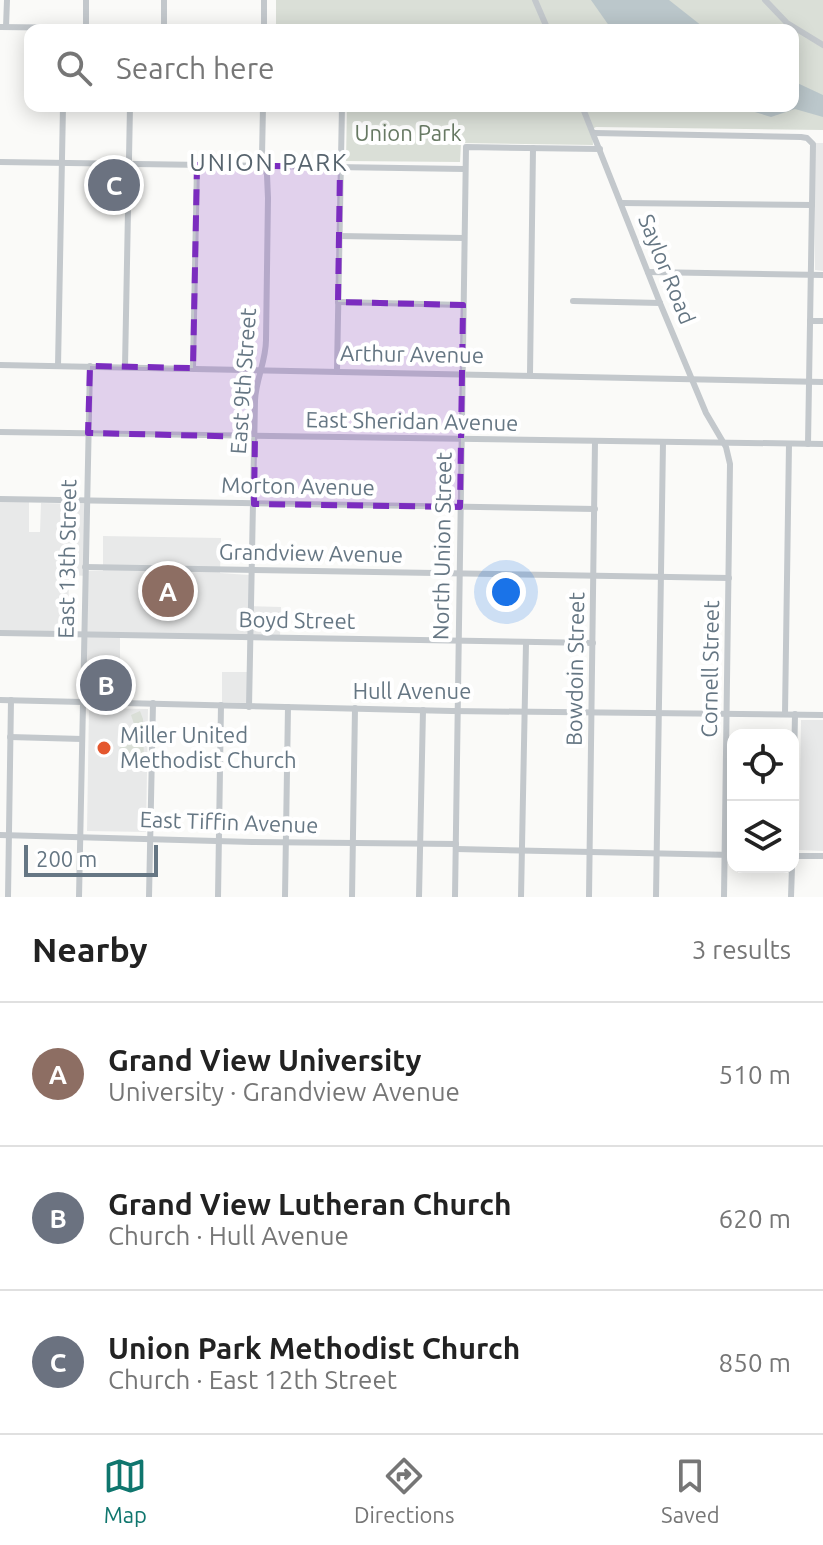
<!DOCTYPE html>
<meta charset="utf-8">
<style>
:root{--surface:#fff;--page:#f2f2f2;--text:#222;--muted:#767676;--line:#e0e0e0;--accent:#0f766e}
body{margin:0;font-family:Ubuntu,sans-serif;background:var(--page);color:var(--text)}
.controls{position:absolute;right:24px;bottom:24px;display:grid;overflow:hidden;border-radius:16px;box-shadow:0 4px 20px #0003}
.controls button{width:72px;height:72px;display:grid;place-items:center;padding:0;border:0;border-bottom:2px solid var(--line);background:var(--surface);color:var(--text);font:40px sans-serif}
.scale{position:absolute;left:24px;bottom:20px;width:134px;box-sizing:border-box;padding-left:8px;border:4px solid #657683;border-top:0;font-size:22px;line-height:28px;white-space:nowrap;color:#657683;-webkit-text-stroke:6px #fff;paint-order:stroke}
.you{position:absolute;left:506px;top:592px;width:28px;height:28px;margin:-20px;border:6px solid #fff;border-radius:50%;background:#1a73e8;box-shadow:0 0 0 12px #1a73e833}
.badge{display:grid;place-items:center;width:52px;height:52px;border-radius:50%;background:var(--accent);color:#fff;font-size:26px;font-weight:700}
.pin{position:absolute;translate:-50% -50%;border:4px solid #fff;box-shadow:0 2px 8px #0006}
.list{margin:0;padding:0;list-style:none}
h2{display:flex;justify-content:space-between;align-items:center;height:104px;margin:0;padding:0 32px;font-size:34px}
h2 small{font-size:26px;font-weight:400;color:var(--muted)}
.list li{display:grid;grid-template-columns:52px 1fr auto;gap:24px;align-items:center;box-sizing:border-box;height:144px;padding:0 32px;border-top:2px solid var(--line)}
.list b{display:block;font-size:30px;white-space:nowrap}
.list p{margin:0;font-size:26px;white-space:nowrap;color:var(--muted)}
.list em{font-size:26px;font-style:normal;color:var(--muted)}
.icon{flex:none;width:44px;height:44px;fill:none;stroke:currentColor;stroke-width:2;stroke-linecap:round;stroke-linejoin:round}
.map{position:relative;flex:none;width:823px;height:897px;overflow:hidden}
.search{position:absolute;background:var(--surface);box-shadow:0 4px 20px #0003;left:24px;right:24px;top:24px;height:88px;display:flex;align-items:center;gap:20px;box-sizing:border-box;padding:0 28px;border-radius:16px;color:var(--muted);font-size:30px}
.sheet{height:536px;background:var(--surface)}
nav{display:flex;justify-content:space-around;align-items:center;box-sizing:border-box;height:112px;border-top:2px solid var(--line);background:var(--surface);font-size:22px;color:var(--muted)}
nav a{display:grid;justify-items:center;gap:4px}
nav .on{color:var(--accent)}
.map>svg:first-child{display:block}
.built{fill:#e8e9e9}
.green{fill:#dadfd7}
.water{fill:#bbc7cb}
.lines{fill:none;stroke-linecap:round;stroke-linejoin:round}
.minor{stroke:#c3c8cc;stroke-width:6}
.marked{fill:#7b2cbf;fill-opacity:0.2;stroke:#7b2cbf;stroke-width:6;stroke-dasharray:16 10;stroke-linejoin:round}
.poi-dot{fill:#e4572e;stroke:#fff;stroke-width:3}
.labels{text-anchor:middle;stroke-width:8;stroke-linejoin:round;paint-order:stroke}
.park-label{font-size:22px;fill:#687a64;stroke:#fff}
.street-label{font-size:22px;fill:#657683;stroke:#fff}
.poi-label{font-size:22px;fill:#657683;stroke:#fff;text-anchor:start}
.neighbourhood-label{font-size:24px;letter-spacing:2px;fill:#57646e;stroke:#fff}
</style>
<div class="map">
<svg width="823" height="897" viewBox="0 0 823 897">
<rect width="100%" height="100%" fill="#fafaf8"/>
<!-- built -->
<g class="built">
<path d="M815,143H823V271L815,270Z"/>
<path d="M0,502H29V532H40L41,503L84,504V571H103V536L221,538L220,573L249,575V606L281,607L280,636H252L249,703L222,702V672H247L248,636L120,634V667H130V701L86,700L88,576L69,575L68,632L0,631Z"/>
<path d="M89,708L148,709L146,832L87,831Z"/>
<path d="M801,720H823V851L799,850Z"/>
</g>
<!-- green -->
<g class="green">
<path d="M276,0H823V130L596,127L592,129L593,145L461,143L460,162L346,161L347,106H793V30H276Z"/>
<path d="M140,711L143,719L144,767H119L120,737L129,733L134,724L131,715Z"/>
</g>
<!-- water -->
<g class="water">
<path d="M591,0H669L707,30H612Z"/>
<path d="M793,81L823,95V117L795,109L771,117L735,106H793Z"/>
</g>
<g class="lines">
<!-- minor -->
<g class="minor">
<path d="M535,0L548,30"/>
<path d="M765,0L787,23L823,45"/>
<path d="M0,27L256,30"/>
<path d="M6,27L7,0"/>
<path d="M86,28V0"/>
<path d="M164,29V0"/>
<path d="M264,30V0"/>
<path d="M582,106L660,303L706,413L726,447L730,464L724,897"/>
<path d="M594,133L801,137L807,138L813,144L808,444"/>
<path d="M0,162L465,169"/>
<path d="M621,203L812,205"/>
<path d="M339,236L464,238"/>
<path d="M648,272L823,275"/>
<path d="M573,301L660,303"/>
<path d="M338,302L463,305"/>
<path d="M810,321H823"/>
<path d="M0,365L823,382"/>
<path d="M58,366L63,106"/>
<path d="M125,367L130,106"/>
<path d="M193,368L197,165"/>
<path d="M337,370L342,106"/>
<path d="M530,374L533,148"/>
<path d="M0,432L823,444"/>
<path d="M0,499L595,509"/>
<path d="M85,567L729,578"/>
<path d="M0,633L593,643"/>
<path d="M0,700L452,711L823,715"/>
<path d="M249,707L255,400C256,379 266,361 266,340L268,198L267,175L262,156L263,106"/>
<path d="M785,714L789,444"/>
<path d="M10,737L82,739"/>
<path d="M793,820L795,714"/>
<path d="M0,835L252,842L456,844"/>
<path d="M456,849L733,855"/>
<path d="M793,856H823"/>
<path d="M8,897L11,700"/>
<path d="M79,897L90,366"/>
<path d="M149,897L153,703"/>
<path d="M218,897L221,705"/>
<path d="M285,897L288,707"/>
<path d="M352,897L355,708"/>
<path d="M419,897L423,710"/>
<path d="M455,897L466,147L600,149"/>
<path d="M521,897L526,643"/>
<path d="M589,897L595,441"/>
<path d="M656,897L663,442"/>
<path d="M791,897L792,867"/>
</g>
</g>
<!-- marked area -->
<path class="marked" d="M197,165L340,167L338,302L463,305L460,507L254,504L255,437L88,433L90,366L193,368Z"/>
<!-- markers -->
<circle class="poi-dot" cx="104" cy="748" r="8"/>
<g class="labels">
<!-- park labels -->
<g class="park-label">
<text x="408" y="141">Union Park</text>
</g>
<!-- street labels -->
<g class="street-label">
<text transform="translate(667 269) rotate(68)" y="8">Saylor Road</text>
<text transform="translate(412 354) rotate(1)" y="8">Arthur Avenue</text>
<text transform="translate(243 381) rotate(-86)" y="8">East 9th Street</text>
<text transform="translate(412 421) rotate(1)" y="8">East Sheridan Avenue</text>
<text transform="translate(298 486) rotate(1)" y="8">Morton Avenue</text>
<text transform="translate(442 546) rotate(-89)" y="8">North Union Street</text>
<text transform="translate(311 553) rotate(1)" y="8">Grandview Avenue</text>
<text transform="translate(67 559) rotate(-89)" y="8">East 13th Street</text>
<text transform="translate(297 620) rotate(1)" y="8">Boyd Street</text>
<text transform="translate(575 669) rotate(-89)" y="8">Bowdoin Street</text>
<text transform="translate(710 669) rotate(-89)" y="8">Cornell Street</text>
<text x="412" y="699">Hull Avenue</text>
<text transform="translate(229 822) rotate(2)" y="8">East Tiffin Avenue</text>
</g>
<!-- poi labels -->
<g class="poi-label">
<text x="120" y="743">Miller United<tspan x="120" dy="25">Methodist Church</tspan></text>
</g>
<!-- neighbourhood labels -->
<g class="neighbourhood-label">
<text x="269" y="171">UNION PARK</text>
</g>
</g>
</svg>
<div class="controls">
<button><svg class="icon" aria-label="locate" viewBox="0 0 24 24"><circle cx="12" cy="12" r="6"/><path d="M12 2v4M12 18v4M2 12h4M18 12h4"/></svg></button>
<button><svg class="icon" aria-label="layers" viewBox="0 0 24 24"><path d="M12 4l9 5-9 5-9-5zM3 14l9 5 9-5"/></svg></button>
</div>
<div class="scale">200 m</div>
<div class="you"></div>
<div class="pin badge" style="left:168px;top:591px;background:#8d6e63">A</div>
<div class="pin badge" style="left:106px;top:685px;background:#6b7280">B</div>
<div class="pin badge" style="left:114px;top:185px;background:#6b7280">C</div>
<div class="search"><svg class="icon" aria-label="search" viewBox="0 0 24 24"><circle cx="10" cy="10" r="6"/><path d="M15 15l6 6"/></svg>Search here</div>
</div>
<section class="sheet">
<h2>Nearby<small>3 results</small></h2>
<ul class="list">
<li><span class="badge" style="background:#8d6e63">A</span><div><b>Grand View University</b><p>University · Grandview Avenue</p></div><em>510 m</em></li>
<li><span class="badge" style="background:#6b7280">B</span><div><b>Grand View Lutheran Church</b><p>Church · Hull Avenue</p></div><em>620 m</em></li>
<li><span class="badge" style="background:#6b7280">C</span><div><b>Union Park Methodist Church</b><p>Church · East 12th Street</p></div><em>850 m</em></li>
</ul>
</section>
<nav>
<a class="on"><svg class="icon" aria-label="map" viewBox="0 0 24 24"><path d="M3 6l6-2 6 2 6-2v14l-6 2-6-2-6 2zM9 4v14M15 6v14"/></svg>Map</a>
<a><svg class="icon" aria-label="directions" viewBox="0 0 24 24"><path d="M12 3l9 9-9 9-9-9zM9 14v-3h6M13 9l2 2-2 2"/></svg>Directions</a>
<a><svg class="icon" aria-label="saved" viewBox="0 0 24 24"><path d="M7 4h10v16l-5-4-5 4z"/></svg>Saved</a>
</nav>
